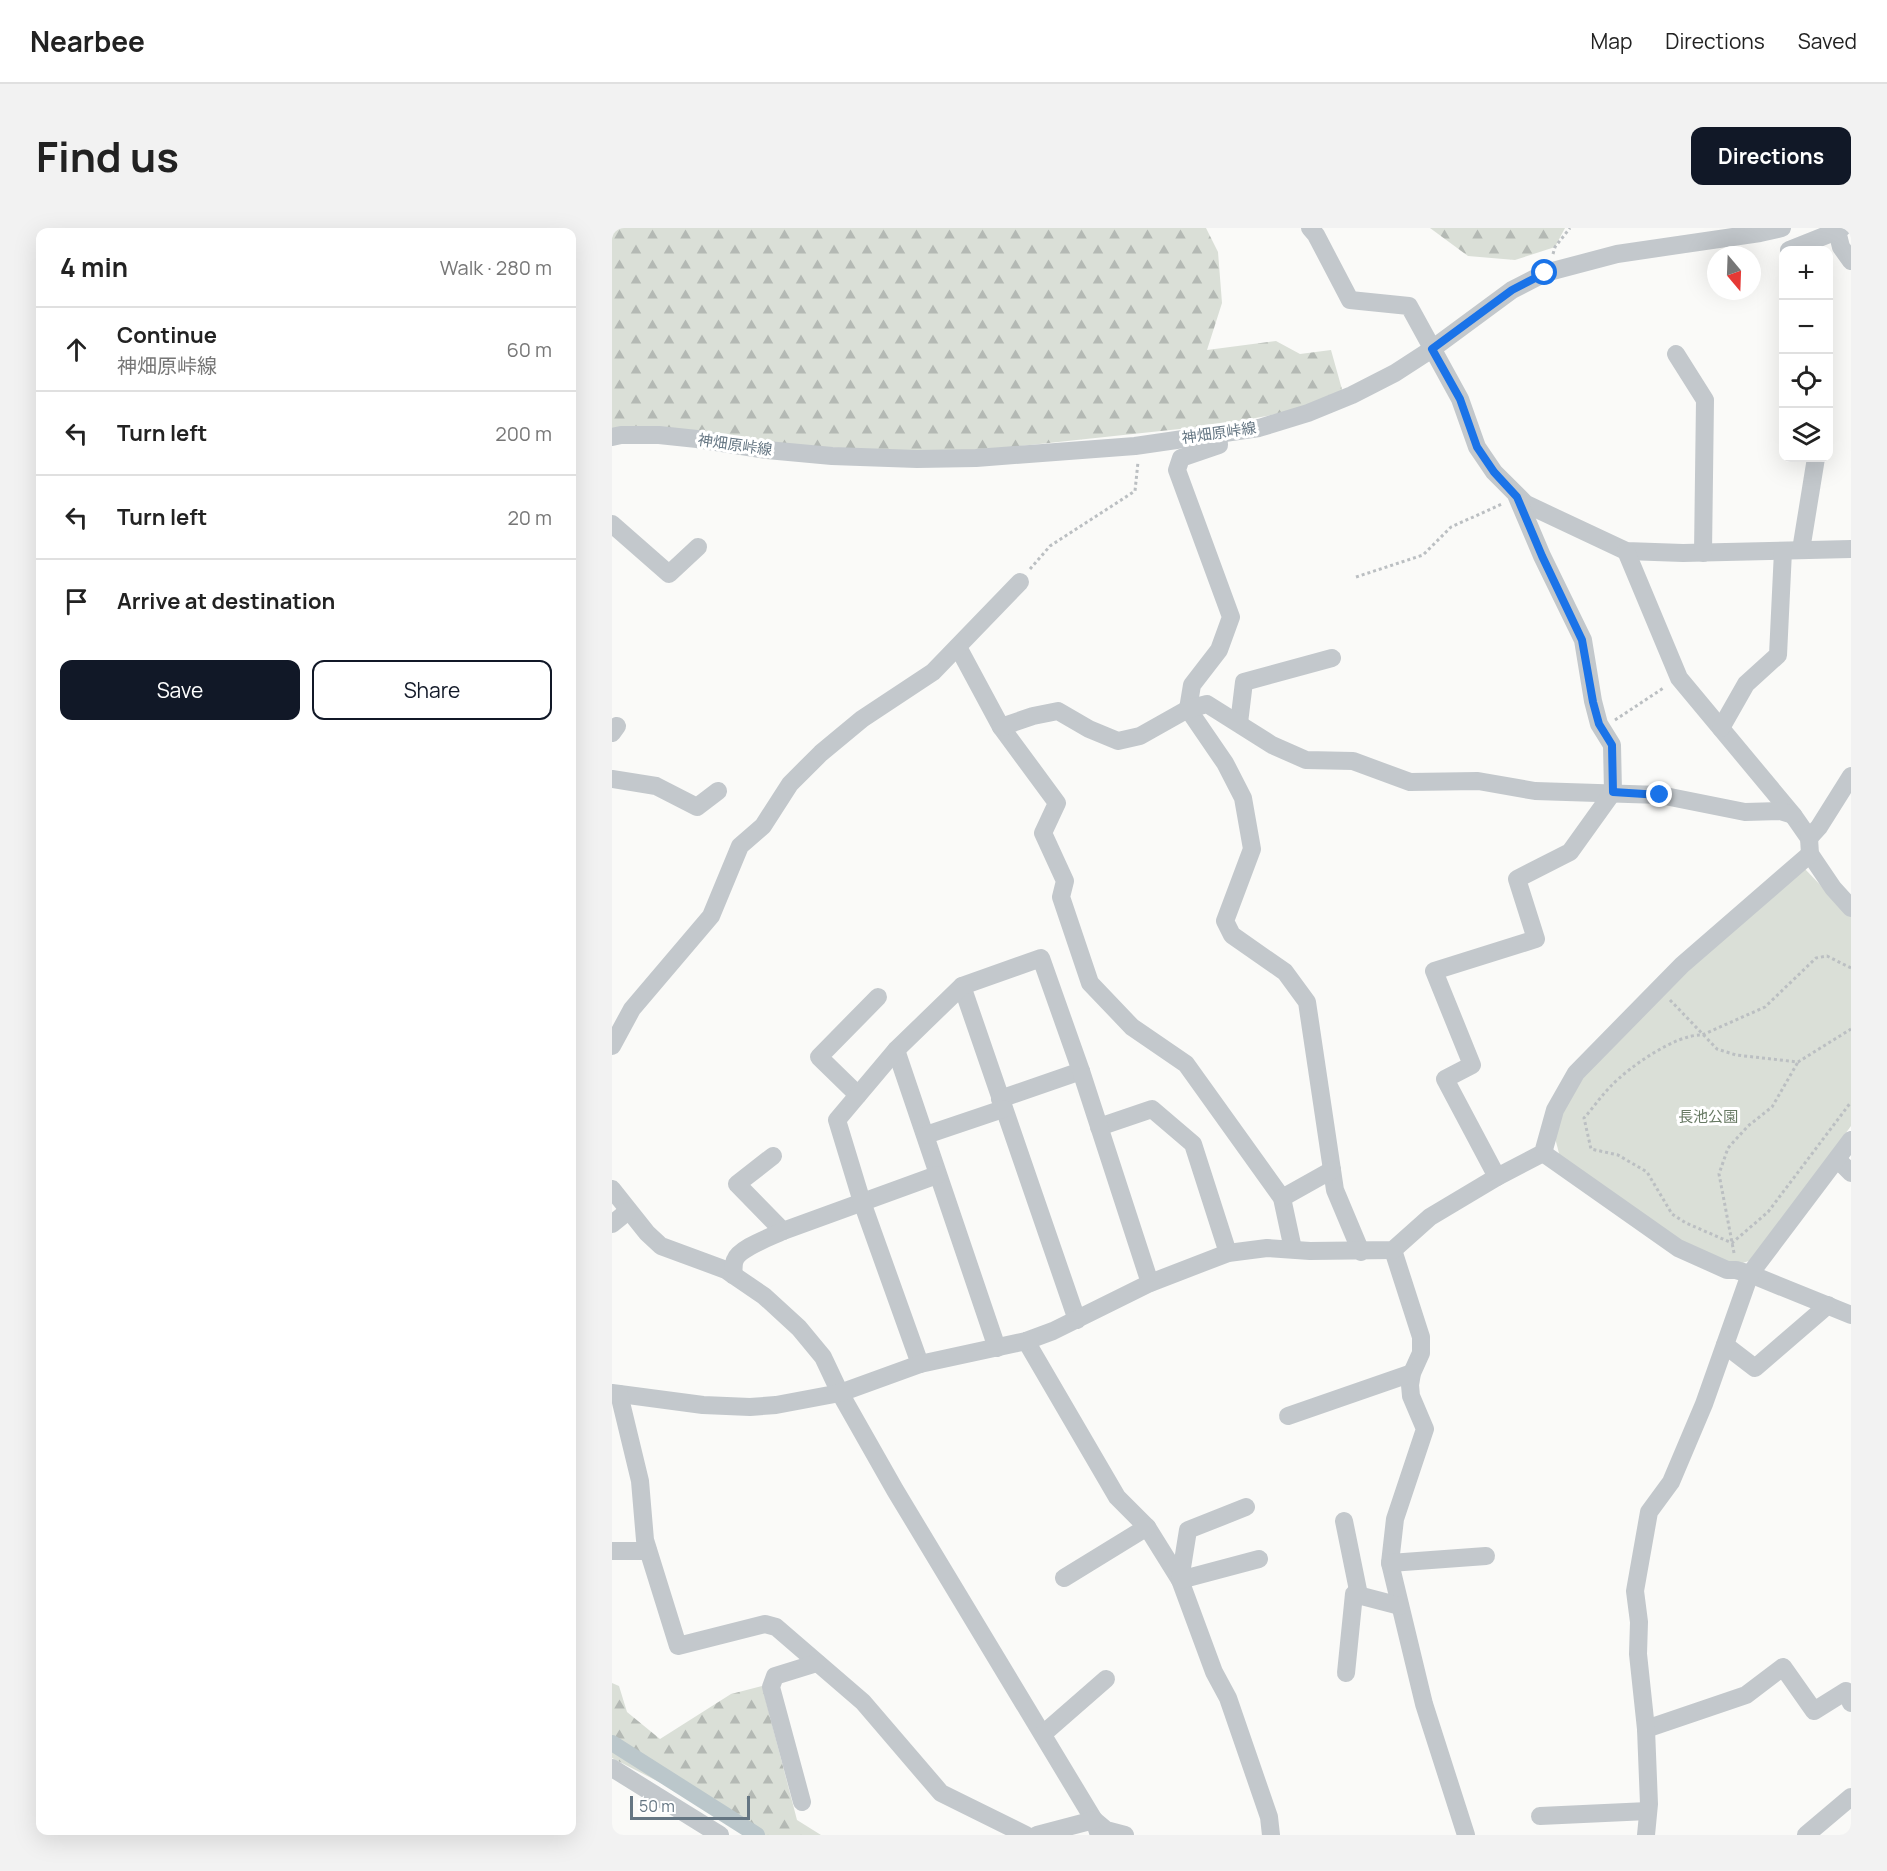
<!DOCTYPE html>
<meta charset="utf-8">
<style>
:root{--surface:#fff;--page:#f2f2f2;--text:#222;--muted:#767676;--line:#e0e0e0;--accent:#111827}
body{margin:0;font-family:Manrope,"Noto Sans JP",sans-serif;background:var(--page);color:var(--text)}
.controls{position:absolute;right:18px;top:18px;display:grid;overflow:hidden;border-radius:12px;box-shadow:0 6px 24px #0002}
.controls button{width:54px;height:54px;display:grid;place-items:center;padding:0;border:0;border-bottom:2px solid var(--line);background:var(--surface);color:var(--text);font:30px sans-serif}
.compass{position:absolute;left:1095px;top:18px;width:54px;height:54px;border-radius:50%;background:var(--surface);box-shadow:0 6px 24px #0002;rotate:161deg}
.scale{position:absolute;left:18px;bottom:15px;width:120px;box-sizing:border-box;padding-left:6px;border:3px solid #657683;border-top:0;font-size:16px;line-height:21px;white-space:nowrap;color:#657683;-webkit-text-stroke:4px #fff;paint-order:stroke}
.stop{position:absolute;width:18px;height:18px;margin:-14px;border:4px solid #1a73e8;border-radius:50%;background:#fff}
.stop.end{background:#1a73e8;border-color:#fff;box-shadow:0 2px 6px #0008}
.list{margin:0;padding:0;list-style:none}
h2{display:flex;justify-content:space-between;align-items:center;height:78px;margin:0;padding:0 24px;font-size:26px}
h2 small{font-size:20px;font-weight:400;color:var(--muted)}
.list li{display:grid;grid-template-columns:39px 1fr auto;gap:18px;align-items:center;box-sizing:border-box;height:84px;padding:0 24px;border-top:2px solid var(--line)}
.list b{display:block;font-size:22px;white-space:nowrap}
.list p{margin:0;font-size:20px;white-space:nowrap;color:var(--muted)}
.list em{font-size:20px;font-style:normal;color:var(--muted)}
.actions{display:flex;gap:12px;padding:18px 24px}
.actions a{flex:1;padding:14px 0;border:2px solid var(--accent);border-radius:12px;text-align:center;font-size:21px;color:var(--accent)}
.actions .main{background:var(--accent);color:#fff}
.icon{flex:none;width:33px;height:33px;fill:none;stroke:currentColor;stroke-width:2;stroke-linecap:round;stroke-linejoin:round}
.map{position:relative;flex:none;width:1239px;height:1607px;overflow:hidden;border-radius:12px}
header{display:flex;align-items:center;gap:36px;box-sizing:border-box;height:84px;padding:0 30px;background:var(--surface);border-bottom:2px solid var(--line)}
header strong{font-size:28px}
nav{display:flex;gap:33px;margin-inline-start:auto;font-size:21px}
.intro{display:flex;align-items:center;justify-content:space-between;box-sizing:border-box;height:144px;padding:0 36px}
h1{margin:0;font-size:42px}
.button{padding:15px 27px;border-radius:12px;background:var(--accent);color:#fff;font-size:21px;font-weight:700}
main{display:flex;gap:36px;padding:0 36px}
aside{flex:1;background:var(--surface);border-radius:12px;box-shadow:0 6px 24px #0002}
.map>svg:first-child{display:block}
.forest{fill:url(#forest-firs)}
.green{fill:#dadfd7}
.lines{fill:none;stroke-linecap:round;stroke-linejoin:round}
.canal{stroke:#bbc7cb;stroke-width:16}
.path{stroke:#bbbfc2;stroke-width:3;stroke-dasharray:3 3;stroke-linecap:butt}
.minor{stroke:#c3c8cc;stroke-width:18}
.route{stroke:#1a73e8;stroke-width:8}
.labels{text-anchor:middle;stroke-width:6;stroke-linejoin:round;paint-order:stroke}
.street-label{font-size:15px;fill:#657683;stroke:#fff}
.park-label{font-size:15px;fill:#687a64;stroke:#fff}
</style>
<header>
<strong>Nearbee</strong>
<nav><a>Map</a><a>Directions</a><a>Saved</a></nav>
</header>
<div class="intro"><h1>Find us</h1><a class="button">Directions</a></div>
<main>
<aside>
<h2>4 min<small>Walk · 280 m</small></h2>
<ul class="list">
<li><svg class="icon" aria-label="ahead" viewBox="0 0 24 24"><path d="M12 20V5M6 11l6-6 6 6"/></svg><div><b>Continue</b><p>神畑原峠線</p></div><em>60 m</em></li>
<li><svg class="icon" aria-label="left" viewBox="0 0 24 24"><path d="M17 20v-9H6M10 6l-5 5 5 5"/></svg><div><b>Turn left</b></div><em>200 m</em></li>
<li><svg class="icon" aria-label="left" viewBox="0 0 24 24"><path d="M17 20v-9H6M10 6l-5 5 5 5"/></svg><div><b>Turn left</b></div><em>20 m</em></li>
<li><svg class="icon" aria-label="arrive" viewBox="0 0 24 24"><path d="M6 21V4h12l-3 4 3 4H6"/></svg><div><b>Arrive at destination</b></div></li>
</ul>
<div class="actions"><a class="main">Save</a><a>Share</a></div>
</aside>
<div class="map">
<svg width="1239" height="1607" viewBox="0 0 1239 1607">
<defs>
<pattern id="forest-firs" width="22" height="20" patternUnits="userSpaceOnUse" patternTransform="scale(1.5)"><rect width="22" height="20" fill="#dadfd7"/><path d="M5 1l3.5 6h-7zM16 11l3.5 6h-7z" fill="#b4b9b4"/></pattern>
</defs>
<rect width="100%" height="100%" fill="#fafaf8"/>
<!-- forest -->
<g class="forest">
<path d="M0,0H594L606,24L610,75L595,122L664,113L688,126L719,122L731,165L692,181L605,197L361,223L302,225L0,205Z"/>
<path d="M818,0H953L943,19L903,32L856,28Z"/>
<path d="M0,1455L7,1458L15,1484L48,1511L119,1466L150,1458L185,1592L209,1607H151L0,1530Z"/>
</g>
<!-- green -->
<path class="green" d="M1192,640L1239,689V898L1140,1032L1118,1039L1068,1016L949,933L943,910L948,884L969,847L1044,770Z"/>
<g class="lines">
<!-- canal -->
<path class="canal" d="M0,1515L145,1607"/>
<!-- path -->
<g class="path">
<path d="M941,26L943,19L958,0"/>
<path d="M418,341L438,318L523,263L526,234"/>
<path d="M744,349L811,327L839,299L890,276"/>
<path d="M1003,492L1053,459"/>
<path d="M1239,740L1215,728L1204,730L1153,779L1090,807C1064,806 1017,839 999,858C989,868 981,880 972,890L979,921L1006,927L1035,944L1060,986L1074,995L1120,1015L1156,984L1239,874"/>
<path d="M1058,772L1105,821L1124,827L1186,834L1239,801"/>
<path d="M1122,1025L1107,946L1116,920L1136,898L1160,879L1186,834"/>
</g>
<!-- minor -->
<g class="minor">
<path d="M698,0L704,7L738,72L797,78L848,171L865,219L882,244L914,276L1014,323L1071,325L1239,321"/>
<path d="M1230,0L1225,3L1229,19L1239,33"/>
<path d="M1177,22L1225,3"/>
<path d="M1064,126L1093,172L1091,325"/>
<path d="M606,205L607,217L569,230L565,242L619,389L607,422L580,457L576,481L613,535L631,570L640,621L613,693L620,707L673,744L695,774L723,962L749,1024"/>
<path d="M0,209L9,207H47L85,211L155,222L220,228L305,231L364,230L523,218L647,200L696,185L740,167L783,145L820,121L900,62L933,45L1005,26L1148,5L1170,0"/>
<path d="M0,296L57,346L86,319"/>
<path d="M1189,322L1204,230"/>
<path d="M1014,323L1067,450L1181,587L1197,610L1198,626L1221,660L1239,680"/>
<path d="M346,419L389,499L445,575L431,605L453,653L449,669L478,755L520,799L574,836L670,970L681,1021"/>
<path d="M627,495L632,454L720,430"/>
<path d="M389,499L421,488L446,483L477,501L506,513L528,508L576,481L595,476L660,517L694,532L741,533L798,554L866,553L923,563L1048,567L1133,584L1168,583L1181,587"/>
<path d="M1109,500L1134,456L1166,427L1171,323"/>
<path d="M0,505L5,498"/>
<path d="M0,551L44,558L85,579L106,563"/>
<path d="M1197,610L1207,599L1239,548"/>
<path d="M350,758L465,1092"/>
<path d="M0,818L20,781L99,688L128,618L151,598L178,556L209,525L250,491L321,444L408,354"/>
<path d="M284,822L385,1120"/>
<path d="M246,867L207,829L266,769"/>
<path d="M388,871L469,843"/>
<path d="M487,899L540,881L581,916L616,1025"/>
<path d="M314,907L391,881"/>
<path d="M931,925L1066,1020L1115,1042H1124L1138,1046L1239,1087"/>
<path d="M161,928L125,956L171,1003"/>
<path d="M1225,931L1239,945"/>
<path d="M885,949L833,851L860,837L822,743L924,711L905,651L958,624L1001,564L1000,517L987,496L981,473L971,412L930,328L905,269"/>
<path d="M0,961L35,1005L49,1018L114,1042L152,1068L187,1100L211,1129L228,1165L283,1262L482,1592L487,1607"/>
<path d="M670,970L720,942"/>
<path d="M0,996L16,983"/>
<path d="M781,1022L809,1109V1125L800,1145L798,1157L799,1168L813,1201L783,1291L778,1335L812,1476L854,1607"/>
<path d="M121,1047C122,1042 121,1036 123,1032C127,1020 159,1009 171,1003L325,947"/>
<path d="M414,1113L505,1269L535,1299L568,1352L602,1444L616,1470L657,1589L659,1607"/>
<path d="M1113,1117L1143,1140L1216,1077"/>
<path d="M308,1136L250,974L225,892L284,822L350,758L429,730L469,843L538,1055"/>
<path d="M0,1165L91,1177L138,1179L164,1177L228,1165L308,1136L414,1113L441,1103L538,1055L616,1025L655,1020L698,1023L781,1022L818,989L885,949L931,925L943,882L964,845L1070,737L1198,626"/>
<path d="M7,1166L28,1253L33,1312L66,1418L153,1396L164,1399L251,1474L329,1565L414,1607"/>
<path d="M676,1188L800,1145"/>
<path d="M634,1279L576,1302L568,1352L647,1331"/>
<path d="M732,1293L747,1367"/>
<path d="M0,1323H36"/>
<path d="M778,1335L874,1328"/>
<path d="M452,1350L535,1299"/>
<path d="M734,1445L742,1366L788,1378"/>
<path d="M1034,1501L1134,1467L1171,1439L1202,1483L1234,1463L1239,1475"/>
<path d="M431,1506L494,1451"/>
<path d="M0,1540L108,1607"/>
<path d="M190,1574L159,1459L163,1448L205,1435"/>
<path d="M928,1588L1036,1583"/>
<path d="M482,1592L494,1602L513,1607"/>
<path d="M425,1607L482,1592"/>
<path d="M1034,1607L1037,1576L1034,1501L1026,1426L1027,1394L1023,1363L1037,1284L1059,1254L1092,1176L1138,1046L1239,912"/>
<path d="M1194,1607L1239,1569"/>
</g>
</g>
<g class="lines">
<!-- route -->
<path class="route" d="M933,45L900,62L820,121L848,171L865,219L882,244L905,269L930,328L970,412L981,474L987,496L1000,517L1001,564L1048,567"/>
</g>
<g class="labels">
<!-- street labels -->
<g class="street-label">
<text transform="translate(607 205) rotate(-8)" y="5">神畑原峠線</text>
<text transform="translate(123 217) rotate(8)" y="5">神畑原峠線</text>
</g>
<!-- park labels -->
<g class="park-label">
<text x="1096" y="894">長池公園</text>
</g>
</g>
</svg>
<div class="controls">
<button>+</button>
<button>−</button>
<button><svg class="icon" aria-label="locate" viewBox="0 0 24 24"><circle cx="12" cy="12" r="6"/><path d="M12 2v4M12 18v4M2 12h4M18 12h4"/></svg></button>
<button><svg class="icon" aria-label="layers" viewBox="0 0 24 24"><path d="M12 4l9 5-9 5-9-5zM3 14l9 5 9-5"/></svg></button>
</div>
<svg class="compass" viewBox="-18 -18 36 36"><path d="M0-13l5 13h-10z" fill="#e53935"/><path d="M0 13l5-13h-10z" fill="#767676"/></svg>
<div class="scale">50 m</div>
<div class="stop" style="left:933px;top:45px"></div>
<div class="stop end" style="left:1048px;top:567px"></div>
</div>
</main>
